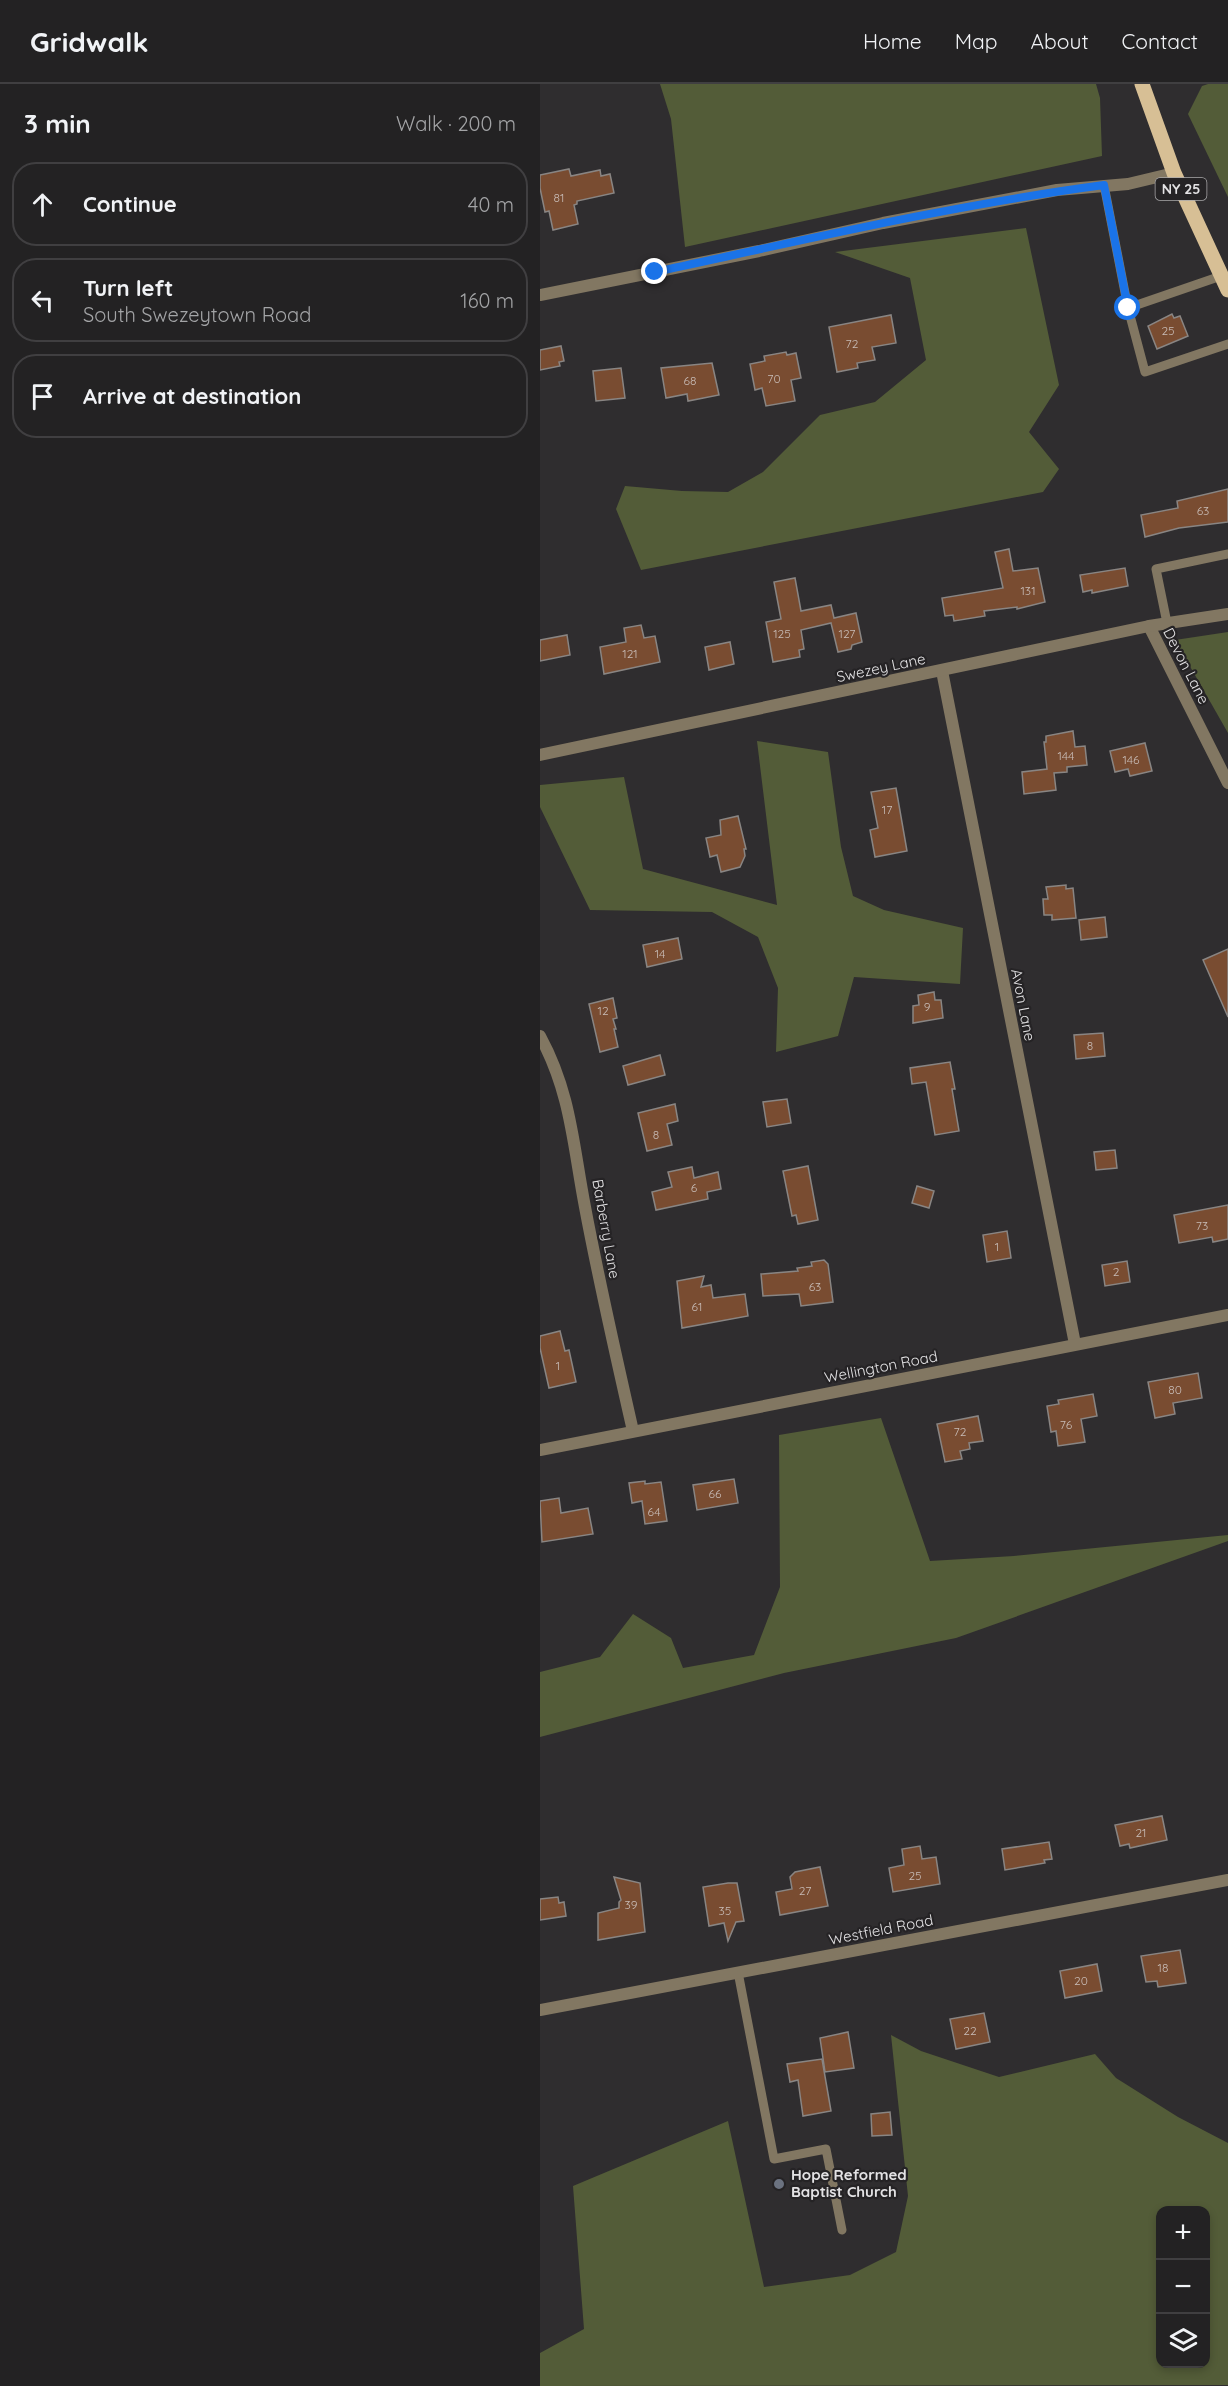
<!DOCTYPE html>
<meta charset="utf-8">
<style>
:root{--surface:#232223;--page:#2b2a2b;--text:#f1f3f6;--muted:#a3a4a6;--line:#403f41}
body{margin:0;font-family:Quicksand,sans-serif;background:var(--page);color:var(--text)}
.controls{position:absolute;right:18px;bottom:18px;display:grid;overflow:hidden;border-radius:12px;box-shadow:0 3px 9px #0003}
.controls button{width:54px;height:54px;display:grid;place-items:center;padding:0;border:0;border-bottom:2px solid var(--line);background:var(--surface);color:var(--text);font:30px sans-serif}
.stop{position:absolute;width:18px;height:18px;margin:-14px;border:4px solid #1a73e8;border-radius:50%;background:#fff}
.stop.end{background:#1a73e8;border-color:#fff;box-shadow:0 2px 6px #0008}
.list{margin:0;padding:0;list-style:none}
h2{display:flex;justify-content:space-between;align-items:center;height:78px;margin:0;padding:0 24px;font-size:26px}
h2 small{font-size:20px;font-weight:400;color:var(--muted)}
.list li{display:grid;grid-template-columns:39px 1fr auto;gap:18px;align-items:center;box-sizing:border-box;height:84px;margin:0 12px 12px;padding:0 12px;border:2px solid var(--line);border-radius:24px}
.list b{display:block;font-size:22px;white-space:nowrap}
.list p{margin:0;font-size:20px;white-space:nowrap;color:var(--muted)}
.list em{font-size:20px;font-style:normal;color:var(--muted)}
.icon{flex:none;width:33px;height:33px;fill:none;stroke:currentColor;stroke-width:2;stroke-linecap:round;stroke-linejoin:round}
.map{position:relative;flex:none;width:688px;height:2302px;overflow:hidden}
header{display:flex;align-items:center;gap:36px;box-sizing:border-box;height:84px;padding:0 30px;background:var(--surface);border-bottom:2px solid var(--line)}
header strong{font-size:28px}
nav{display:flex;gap:33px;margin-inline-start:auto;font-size:21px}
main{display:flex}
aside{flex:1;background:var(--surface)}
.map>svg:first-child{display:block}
.green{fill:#535c38;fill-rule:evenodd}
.building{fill:#794c31;stroke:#898583;stroke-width:1.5}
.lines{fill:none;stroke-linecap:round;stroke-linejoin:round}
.service{stroke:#827762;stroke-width:9}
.minor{stroke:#827762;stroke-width:12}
.tertiary{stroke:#827762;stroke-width:12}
.primary{stroke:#d7bf95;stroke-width:15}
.route{stroke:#1a73e8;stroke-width:8}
.worship-dot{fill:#6b7280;stroke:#252325;stroke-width:2}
.labels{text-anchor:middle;stroke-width:4.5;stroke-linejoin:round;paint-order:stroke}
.number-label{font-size:12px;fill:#c8bcb7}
.shield{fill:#252325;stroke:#aaa9ab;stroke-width:1.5}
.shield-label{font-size:14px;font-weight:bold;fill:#e3e2e4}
.street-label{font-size:15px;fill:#e3e2e4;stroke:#252325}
.poi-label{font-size:15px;font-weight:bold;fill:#e3e2e4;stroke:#252325;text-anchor:start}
</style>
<header>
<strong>Gridwalk</strong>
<nav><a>Home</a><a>Map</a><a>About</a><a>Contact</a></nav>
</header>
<main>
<aside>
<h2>3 min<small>Walk · 200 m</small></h2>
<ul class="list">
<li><svg class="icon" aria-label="ahead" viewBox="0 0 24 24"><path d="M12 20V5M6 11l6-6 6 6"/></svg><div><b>Continue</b></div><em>40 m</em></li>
<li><svg class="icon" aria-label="left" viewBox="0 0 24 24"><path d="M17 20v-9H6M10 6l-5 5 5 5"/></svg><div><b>Turn left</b><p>South Swezeytown Road</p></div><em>160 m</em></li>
<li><svg class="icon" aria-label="arrive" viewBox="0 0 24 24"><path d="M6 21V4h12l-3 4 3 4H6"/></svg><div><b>Arrive at destination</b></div></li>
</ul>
</aside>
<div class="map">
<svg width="688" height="2302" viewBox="0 0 688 2302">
<rect width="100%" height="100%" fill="#2f2d2f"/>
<!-- green -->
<g class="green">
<path d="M120,0H556L560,14L562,72L145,163L131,35Z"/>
<path d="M668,0H688V113L648,30L662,2Z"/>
<path d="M486,144L519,301L489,348L519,385L503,408L101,486L76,425L85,402L142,407L188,408L223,388L280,331L335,318L386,276L370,194L295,168Z"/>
<path d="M688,548V649L635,556Z"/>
<path d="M217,657L288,668L301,763L313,812L344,826L423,844L420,900L314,893L298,952L236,968L238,904L218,853L172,828L50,826L0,723V701L84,693L103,785L237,821Z"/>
<path d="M341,1334L390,1477L474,1472L688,1451V1457L416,1554L244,1589L0,1653V1588L60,1573L93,1530L131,1554L143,1584L214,1571L240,1503L239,1351Z"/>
<path d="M351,1951L381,1967L459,1993L555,1970L576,1994L638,2033L688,2059V2301L0,2302V2269L44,2245L33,2102L188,2037L224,2203L310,2191L356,2168L368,2112ZM620,2126H666V2280H620Z"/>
</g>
<!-- building -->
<g class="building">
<path d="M29,85L31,92L60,86L61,92L70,90L74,109L37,117V120L34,121L38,140L13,146L9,127L5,128L0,104V91Z"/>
<path d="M632,230L634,234L640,232L648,252L617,265L608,242Z"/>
<path d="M351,231L356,259L332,263L335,276L317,279L318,284L297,288L289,243Z"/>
<path d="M21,262L24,277L19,278L20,282L0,286V266Z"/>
<path d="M246,268L247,271L256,269L261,294L251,296L255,317L226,322L222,304L215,306L210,280L225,277L224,272Z"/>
<path d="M172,279L179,311L148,317L147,310L126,314L121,284Z"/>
<path d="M81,284L85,314L56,317L53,287Z"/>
<path d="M688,405V438L639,444L605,453L601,431L638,424L637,417Z"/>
<path d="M469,465L473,487L498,484L505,518L477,525V523L444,527L445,532L414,537L413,531L405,532L402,514L463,504L455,468Z"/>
<path d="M585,484L588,502L552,509V506L543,508L540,491Z"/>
<path d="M255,494L261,527L291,521L294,534L316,529L322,558L312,561L311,565L298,568L291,539L261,546L264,565L259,566L260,573L233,578L226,538L241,535L234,498Z"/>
<path d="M101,541L104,554L115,552L120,578L64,590L60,563L86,558L84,544Z"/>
<path d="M27,551L30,571L0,577V556Z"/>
<path d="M190,558L194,580L169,586L165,563Z"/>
<path d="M533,647L535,663L545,662L547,681L527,683V688L514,689L516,706L484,710L482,688L507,685L504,658H506V652Z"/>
<path d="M605,659L612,687L590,692L588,685L575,688L570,667Z"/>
<path d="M356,704L367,767L335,773L330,746L338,744L331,708Z"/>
<path d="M198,732L206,765H204L205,772L200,783L181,788L177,771L170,773L166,754L181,751L180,736Z"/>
<path d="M526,801V805L533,804L536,834L512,836V831H504L503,815H508L506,803Z"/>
<path d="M565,833L567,853L541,856L539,836Z"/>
<path d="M138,854L142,875L107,883L103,861Z"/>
<path d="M688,865V933L663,876Z"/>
<path d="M394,908L395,916H401L403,934L373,939V922L379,921L378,911Z"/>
<path d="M73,914L77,934L73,935L76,945H74L78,963L60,968L49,920Z"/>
<path d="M563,949L565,972L536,975L534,951Z"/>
<path d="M120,971L125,991L88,1001L83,982Z"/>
<path d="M410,978L415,1005H412L419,1047L395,1051L386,998L372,1000L370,984Z"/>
<path d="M247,1015L251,1039L227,1043L223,1018Z"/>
<path d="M135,1020L138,1037L127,1040L132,1061L107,1067L98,1029Z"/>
<path d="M575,1066L577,1084L556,1086L554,1068Z"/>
<path d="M268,1082L278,1136L258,1140L256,1131L252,1132L243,1087Z"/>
<path d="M152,1083L154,1094L178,1088L181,1105L167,1108L168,1115L116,1126L112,1108L132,1103L128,1088Z"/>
<path d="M377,1102L394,1107L389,1124L372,1119Z"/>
<path d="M688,1121V1155L673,1158L672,1153L639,1159L634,1131Z"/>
<path d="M467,1147L471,1174L447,1178L443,1151Z"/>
<path d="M284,1176L288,1180L293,1218L261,1222L259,1210L223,1212L221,1190L258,1187L257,1184L272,1182L271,1178Z"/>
<path d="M587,1177L590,1198L565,1202L562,1181Z"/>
<path d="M164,1192L161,1203L171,1201L173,1214L205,1210L208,1232L142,1244L137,1197Z"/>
<path d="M20,1247L25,1267L29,1266L36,1298L9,1304L0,1264V1252Z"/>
<path d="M658,1289L662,1314L633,1319L635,1330L615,1334L608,1298Z"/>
<path d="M553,1310L557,1332L541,1335L545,1358L518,1362L516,1347L511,1348L507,1322L519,1320L518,1316Z"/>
<path d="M438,1332L443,1357L429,1359L430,1365L420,1367L422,1375L405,1378L397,1340Z"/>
<path d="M194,1395L198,1419L157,1426L153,1401Z"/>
<path d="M105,1397V1400L121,1398L127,1437L105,1440L102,1417L92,1419L89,1399Z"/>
<path d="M19,1414L21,1429L48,1424L53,1450L2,1458L0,1417Z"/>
<path d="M622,1732L627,1756L590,1764L589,1760L580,1762L575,1741Z"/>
<path d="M509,1758L512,1775L504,1776L505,1779L465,1786L462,1765Z"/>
<path d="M380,1762L382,1775L396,1773L400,1800L353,1808L349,1784L364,1781L362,1765Z"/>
<path d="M280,1783L288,1822L240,1831L236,1808L252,1805L250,1793L255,1788Z"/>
<path d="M74,1793L100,1799L105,1848L58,1856V1829L79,1824V1818L81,1816Z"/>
<path d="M188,1799H197L204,1837L196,1838L188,1857L184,1839L169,1842L163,1803Z"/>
<path d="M18,1813L19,1819L24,1818L26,1832L0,1836V1815Z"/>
<path d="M640,1866L646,1899L618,1903L617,1897L606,1898L601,1872Z"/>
<path d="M557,1880L562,1907L525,1914L520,1887Z"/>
<path d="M444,1929L450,1958L416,1965L410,1935Z"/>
<path d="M308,1948L314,1984L285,1988L280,1954Z"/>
<path d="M282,1975L291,2027L263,2032L258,1996L250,1998L247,1980Z"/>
<path d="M350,2028L352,2051L332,2052L331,2030Z"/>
</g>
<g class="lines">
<!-- service -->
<g class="service">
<path d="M564,101L588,224L681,192"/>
<path d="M588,224L605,288L688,260"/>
<path d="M627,539L616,485L688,470"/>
<path d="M198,1888L234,2075L286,2065L302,2146"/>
</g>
<!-- minor -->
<g class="minor">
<path d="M0,211L219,167L343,139L517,106L588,100L634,89"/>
<path d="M609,542L688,699"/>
<path d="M402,587L535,1260"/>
<path d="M0,952C31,1009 33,1061 45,1123C59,1198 76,1272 93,1347"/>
<path d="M0,1366L688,1231"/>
<path d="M0,1926L688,1796"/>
</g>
<!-- tertiary -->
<path class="tertiary" d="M0,671L609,542L688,530"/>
<!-- primary -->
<path class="primary" d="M602,0L634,89L688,206"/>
</g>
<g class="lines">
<!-- route -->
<path class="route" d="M115,188C264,156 413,121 564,101L588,224"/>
</g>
<!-- markers -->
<circle class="worship-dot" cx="239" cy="2100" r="6"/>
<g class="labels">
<!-- number labels -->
<g class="number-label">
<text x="19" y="118">81</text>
<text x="628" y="251">25</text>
<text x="312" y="264">72</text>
<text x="234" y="299">70</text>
<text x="150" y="301">68</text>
<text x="663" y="431">63</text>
<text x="488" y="511">131</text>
<text x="242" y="554">125</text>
<text x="307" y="554">127</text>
<text x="90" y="574">121</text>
<text x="526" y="676">144</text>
<text x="591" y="680">146</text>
<text x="347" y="730">17</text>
<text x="120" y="874">14</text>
<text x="387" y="927">9</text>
<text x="63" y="931">12</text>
<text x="550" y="966">8</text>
<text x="116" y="1055">8</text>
<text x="154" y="1108">6</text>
<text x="662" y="1146">73</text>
<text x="457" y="1167">1</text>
<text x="576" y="1192">2</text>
<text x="275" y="1207">63</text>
<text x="157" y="1227">61</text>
<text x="18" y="1286">1</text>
<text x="635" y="1310">80</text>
<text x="526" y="1345">76</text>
<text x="420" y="1352">72</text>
<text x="175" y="1414">66</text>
<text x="114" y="1432">64</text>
<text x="601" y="1753">21</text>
<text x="375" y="1796">25</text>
<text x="265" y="1811">27</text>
<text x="91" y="1825">39</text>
<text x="185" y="1831">35</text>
<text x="623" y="1888">18</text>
<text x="541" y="1901">20</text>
<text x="430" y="1951">22</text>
</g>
<!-- shield labels -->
<rect class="shield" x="615.5" y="94" width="51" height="22" rx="4.5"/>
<g class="shield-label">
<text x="641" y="110">NY 25</text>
</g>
<!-- street labels -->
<g class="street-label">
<text transform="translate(646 582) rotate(63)" y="5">Devon Lane</text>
<text transform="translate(341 584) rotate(-12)" y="5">Swezey Lane</text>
<text transform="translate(483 921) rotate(79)" y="5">Avon Lane</text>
<text transform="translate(66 1145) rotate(80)" y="5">Barberry Lane</text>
<text transform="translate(341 1283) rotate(-11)" y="5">Wellington Road</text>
<text transform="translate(341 1846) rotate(-11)" y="5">Westfield Road</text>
</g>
<!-- poi labels -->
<g class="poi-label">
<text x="251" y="2096">Hope Reformed<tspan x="251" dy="17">Baptist Church</tspan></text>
</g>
</g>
</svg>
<div class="controls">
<button>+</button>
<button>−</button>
<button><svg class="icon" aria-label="layers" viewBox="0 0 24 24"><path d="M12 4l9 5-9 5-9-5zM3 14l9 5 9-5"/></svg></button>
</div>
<div class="stop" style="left:588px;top:224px"></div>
<div class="stop end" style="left:115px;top:188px"></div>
</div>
</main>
